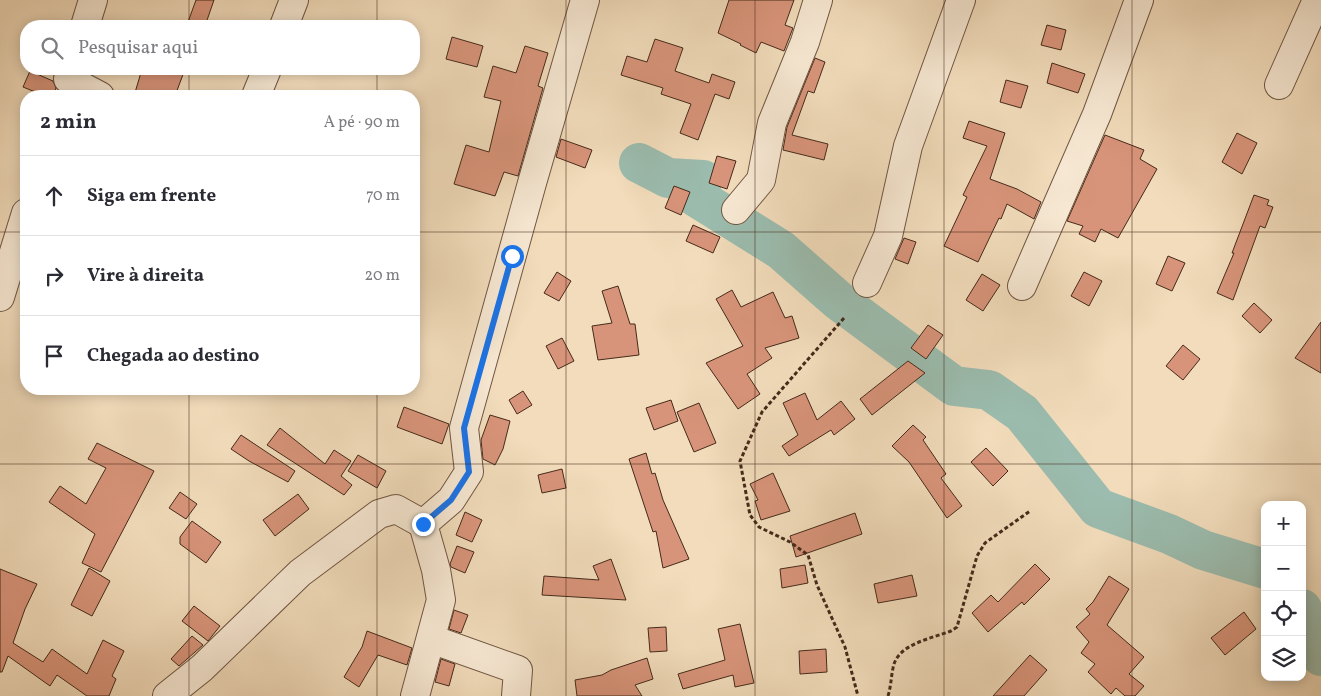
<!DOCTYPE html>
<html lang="pt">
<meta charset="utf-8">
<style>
:root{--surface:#fff;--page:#f7f7f7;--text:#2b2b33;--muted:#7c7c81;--line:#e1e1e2}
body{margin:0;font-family:Vollkorn,serif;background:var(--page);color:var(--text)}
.controls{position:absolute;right:15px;bottom:15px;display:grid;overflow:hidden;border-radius:10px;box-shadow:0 2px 12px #0003}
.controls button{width:45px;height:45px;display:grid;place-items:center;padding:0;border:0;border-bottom:1px solid var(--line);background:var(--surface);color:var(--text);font:25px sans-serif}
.stop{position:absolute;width:15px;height:15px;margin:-11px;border:4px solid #1a73e8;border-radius:50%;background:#fff}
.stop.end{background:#1a73e8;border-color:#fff;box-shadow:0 1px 5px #0008}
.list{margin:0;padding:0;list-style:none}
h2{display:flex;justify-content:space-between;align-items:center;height:65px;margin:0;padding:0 20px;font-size:21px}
h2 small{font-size:16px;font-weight:400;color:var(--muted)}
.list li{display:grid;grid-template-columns:32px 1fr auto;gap:15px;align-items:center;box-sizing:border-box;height:80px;padding:0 20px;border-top:1px solid var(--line)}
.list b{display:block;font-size:19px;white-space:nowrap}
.list em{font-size:16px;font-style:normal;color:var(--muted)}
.icon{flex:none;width:28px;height:28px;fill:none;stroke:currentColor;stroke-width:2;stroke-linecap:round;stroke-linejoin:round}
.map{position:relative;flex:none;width:1321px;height:696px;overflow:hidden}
.search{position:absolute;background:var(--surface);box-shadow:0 2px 12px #0003;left:20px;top:20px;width:400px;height:55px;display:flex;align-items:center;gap:12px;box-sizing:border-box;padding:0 18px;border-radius:20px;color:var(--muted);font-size:19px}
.panel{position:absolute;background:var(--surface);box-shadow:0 2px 12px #0003;left:20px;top:90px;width:400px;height:305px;border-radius:20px}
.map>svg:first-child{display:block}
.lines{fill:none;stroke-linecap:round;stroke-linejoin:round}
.river{stroke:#9bbcae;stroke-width:40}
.building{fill:#d8947a;stroke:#452a1a}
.minor-casing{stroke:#705642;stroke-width:30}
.path{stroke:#452a1a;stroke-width:3;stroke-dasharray:4 2.5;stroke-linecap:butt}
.minor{stroke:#f7e8d3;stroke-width:28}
.route{stroke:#1a73e8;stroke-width:6}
.grid{fill:none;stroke:#452a1a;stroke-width:1;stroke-opacity:0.55}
</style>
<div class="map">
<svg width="1321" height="696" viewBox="0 0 1321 696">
<rect width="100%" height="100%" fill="#f2dcbb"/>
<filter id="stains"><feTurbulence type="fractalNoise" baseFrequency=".004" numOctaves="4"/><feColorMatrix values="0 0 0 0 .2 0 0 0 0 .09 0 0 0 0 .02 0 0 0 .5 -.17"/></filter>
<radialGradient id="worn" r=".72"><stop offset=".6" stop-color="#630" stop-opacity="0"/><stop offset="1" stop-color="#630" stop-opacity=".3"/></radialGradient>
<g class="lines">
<!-- river -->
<g class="river">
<path d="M639,163L668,178L703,180L696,197L781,250L839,301L954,386L989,390L1022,413L1098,508L1169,534L1203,550L1265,569"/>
<path d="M1302,609L1321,656"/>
</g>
</g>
<!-- building -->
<g class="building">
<path d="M196,0H214L205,26L188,22Z"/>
<path d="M729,0H794L785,25L793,28L784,51L761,42L756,53L740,45L741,44L718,33Z"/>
<path d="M1047,25L1066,30L1061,50L1041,45Z"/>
<path d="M452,37L483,46L477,67L446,59Z"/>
<path d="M655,39L683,48L675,71L709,83L712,74L735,82L729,99L715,94L698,140L680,133L691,104L661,94L663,88L621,75L627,56L647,62Z"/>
<path d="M525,46L548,53L538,86L543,88L518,176L504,172L495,196L454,184L466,145L489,152L501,101L484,97L493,66L516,73Z"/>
<path d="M815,58L825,62L814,93L808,91L792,135L828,144L824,160L783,150L787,127Z"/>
<path d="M1052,63L1085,74L1078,93L1047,83Z"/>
<path d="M142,69H185L175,96H134Z"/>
<path d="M30,71L53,81L56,88L53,96H45L23,87Z"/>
<path d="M1006,80L1028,86L1021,108L1000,102Z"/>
<path d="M969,121L1005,133L990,179L1017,189L1041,202L1034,219L1007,204L1001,219L999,218L978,262L944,246L967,197L963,195L987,146L963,138Z"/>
<path d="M1237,133L1257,143L1242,174L1222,162Z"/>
<path d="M1105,135L1144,150L1140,159L1157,169L1118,238L1101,229L1095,242L1079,234L1083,226L1067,221Z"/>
<path d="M561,139L592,150L585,168L556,157Z"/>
<path d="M717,156L736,161L727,189L709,183Z"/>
<path d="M674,186L690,192L681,215L665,208Z"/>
<path d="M1254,195L1269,200L1267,205L1273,207L1265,228L1260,226L1233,300L1217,293L1234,253H1232Z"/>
<path d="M693,225L720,237L713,253L686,241Z"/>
<path d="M904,238L916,242L908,264L895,259Z"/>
<path d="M1168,256L1185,263L1172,291L1156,284Z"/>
<path d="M557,272L571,281L559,301L544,293Z"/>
<path d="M1084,272L1102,281L1089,306L1071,296Z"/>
<path d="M982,274L1000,285L983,311L966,300Z"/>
<path d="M618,286L630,324H635L639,355L598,360L592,326L612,323L602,291Z"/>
<path d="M732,290L741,307L773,292L785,318L792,316L799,338L765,348L772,358L747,374L760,394L738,409L706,363L743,346L716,299Z"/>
<path d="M1254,303L1272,320L1260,333L1242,316Z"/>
<path d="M1321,322V373L1295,358Z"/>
<path d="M928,325L943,335L926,359L911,348Z"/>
<path d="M562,338L574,361L558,369L546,346Z"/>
<path d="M1183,345L1200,359L1183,380L1166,366Z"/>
<path d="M908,361L925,373L872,415L860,399Z"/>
<path d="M523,391L532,405L517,414L509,400Z"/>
<path d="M805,393L817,420L841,401L855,419L834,435L831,430L789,456L782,446L798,435L783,403Z"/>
<path d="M671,400L678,421L654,430L646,408Z"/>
<path d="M699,403L716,443L694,452L677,412Z"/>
<path d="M404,407L449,424L442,444L397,427Z"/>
<path d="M490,415L510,421L503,449L495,465L483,459L481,440Z"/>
<path d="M913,425L926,437L923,440L946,474L941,478L962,506L947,518L909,462L892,446Z"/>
<path d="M280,428L325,464L334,450L351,461L341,476L352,485L344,495L267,445Z"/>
<path d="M241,435L295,471L288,482L249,461L231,449Z"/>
<path d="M97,443L154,471L101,572L82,563L95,534L49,502L60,486L86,504L106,468L88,459Z"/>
<path d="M986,448L1008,471L993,486L971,462Z"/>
<path d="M646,453L652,474L655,473L663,500L689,559L663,568L656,531L653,532L629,459Z"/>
<path d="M358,455L386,471L377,488L348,471Z"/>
<path d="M562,469L566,488L542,493L538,475Z"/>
<path d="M773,473L790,511L761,520L755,501L758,500L750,484Z"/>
<path d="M180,492L197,504L186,519L169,508Z"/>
<path d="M298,494L309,509L275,536L263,520Z"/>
<path d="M465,512L482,520L472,542L456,535Z"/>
<path d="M855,513L862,534L796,557L790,536Z"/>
<path d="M192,521L221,542L206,563L180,544V537Z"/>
<path d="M457,546L474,552L465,573L451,567L450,564Z"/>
<path d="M611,559L626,600L542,595L544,576L599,580L593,566Z"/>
<path d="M1035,564L1050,579L1024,605L1022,602L988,632L972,613L991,595L998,602Z"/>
<path d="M805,565L808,583L782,588L780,569Z"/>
<path d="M89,568L110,581L92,616L71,605Z"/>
<path d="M0,569L37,584L25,609L13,643L43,662L52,649L87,674L103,640L124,651L112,676L116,679L109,696H87L57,675L50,686L8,656L2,672H0Z"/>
<path d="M912,575L917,596L878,603L874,584Z"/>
<path d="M1109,576L1129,589L1107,625L1144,657L1129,674L1144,686L1135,696H1125L1116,688L1111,694L1088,672L1095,664L1081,653L1089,642L1076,627L1090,614L1086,609L1093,602Z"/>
<path d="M194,606L220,626L208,641L182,621Z"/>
<path d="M454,610L468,615L461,633L449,629Z"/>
<path d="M1244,612L1256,629L1225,655L1211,638Z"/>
<path d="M740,624L754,683L735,687L733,675L683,689L678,674L725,660L718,629Z"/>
<path d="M666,627L667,651L650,652L648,628Z"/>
<path d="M367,631L412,648L407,665L378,655L359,687L344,677L362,647Z"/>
<path d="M192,636L203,645L179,666L171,659Z"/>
<path d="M826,649L827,672L800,674L799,651Z"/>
<path d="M1030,655L1047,670L1024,696H993Z"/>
<path d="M647,658L653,679L635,685L642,696H577L575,680L602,675L611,670Z"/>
<path d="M441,659L455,664L449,686L435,682Z"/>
</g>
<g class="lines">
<!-- minor casing -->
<g class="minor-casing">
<g id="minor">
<path d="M85,26L93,0"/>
<path d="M284,26L294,0"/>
<path d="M68,79L100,96"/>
<path d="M1279,85L1317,0"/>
<path d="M256,96L267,69"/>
<path d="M736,210L761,180L772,123L805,42L818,0"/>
<path d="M867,283L888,236L908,146L961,0"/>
<path d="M1022,286L1097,114L1139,0"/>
<path d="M0,297L26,213"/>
<path d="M431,639L518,670L516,696"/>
<path d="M167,696L202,668L300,573L379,514L396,509L423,524L451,500L469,472L464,428L532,183L585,0"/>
<path d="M415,696L441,600L436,570L423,524"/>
</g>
</g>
<!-- path -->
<g class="path">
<path d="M844,318L762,412L740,461L750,515L759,527L790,542L808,555L817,585L845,647L858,696"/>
<path d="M888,696C891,686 891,678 893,668C897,644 930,639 951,631L957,627L977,556L985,543L1030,511"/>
</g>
<!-- minor -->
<use href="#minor" class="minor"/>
</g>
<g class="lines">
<!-- route -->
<path class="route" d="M423,524L451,500L469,472L464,428L512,256"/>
</g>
<!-- grid -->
<path class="grid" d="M189,0V26M377,0V26M566,0V696M755,0V696M944,0V696M1132,0V696M189,69V96M377,69V96M0,232H26M414,232H1321M189,389V696M377,389V696M0,464H1321"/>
<rect width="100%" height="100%" filter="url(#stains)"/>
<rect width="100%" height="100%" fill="url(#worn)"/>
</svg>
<div class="controls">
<button>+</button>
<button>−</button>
<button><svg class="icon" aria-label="locate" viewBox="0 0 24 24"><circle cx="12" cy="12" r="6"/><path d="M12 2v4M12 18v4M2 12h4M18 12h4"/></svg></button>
<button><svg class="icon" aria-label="layers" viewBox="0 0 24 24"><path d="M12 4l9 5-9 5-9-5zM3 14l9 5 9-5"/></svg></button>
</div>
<div class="stop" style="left:512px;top:256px"></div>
<div class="stop end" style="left:423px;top:524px"></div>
<div class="search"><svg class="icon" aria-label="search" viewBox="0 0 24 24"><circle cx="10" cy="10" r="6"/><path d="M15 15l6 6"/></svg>Pesquisar aqui</div>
<section class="panel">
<h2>2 min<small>A pé · 90 m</small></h2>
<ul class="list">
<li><svg class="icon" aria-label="ahead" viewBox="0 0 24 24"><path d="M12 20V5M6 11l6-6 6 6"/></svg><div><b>Siga em frente</b></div><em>70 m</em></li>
<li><svg class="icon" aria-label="right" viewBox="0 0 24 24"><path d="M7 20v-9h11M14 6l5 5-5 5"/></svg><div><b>Vire à direita</b></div><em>20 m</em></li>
<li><svg class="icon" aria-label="arrive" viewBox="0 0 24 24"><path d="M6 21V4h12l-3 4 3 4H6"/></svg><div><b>Chegada ao destino</b></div></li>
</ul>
</section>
</div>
